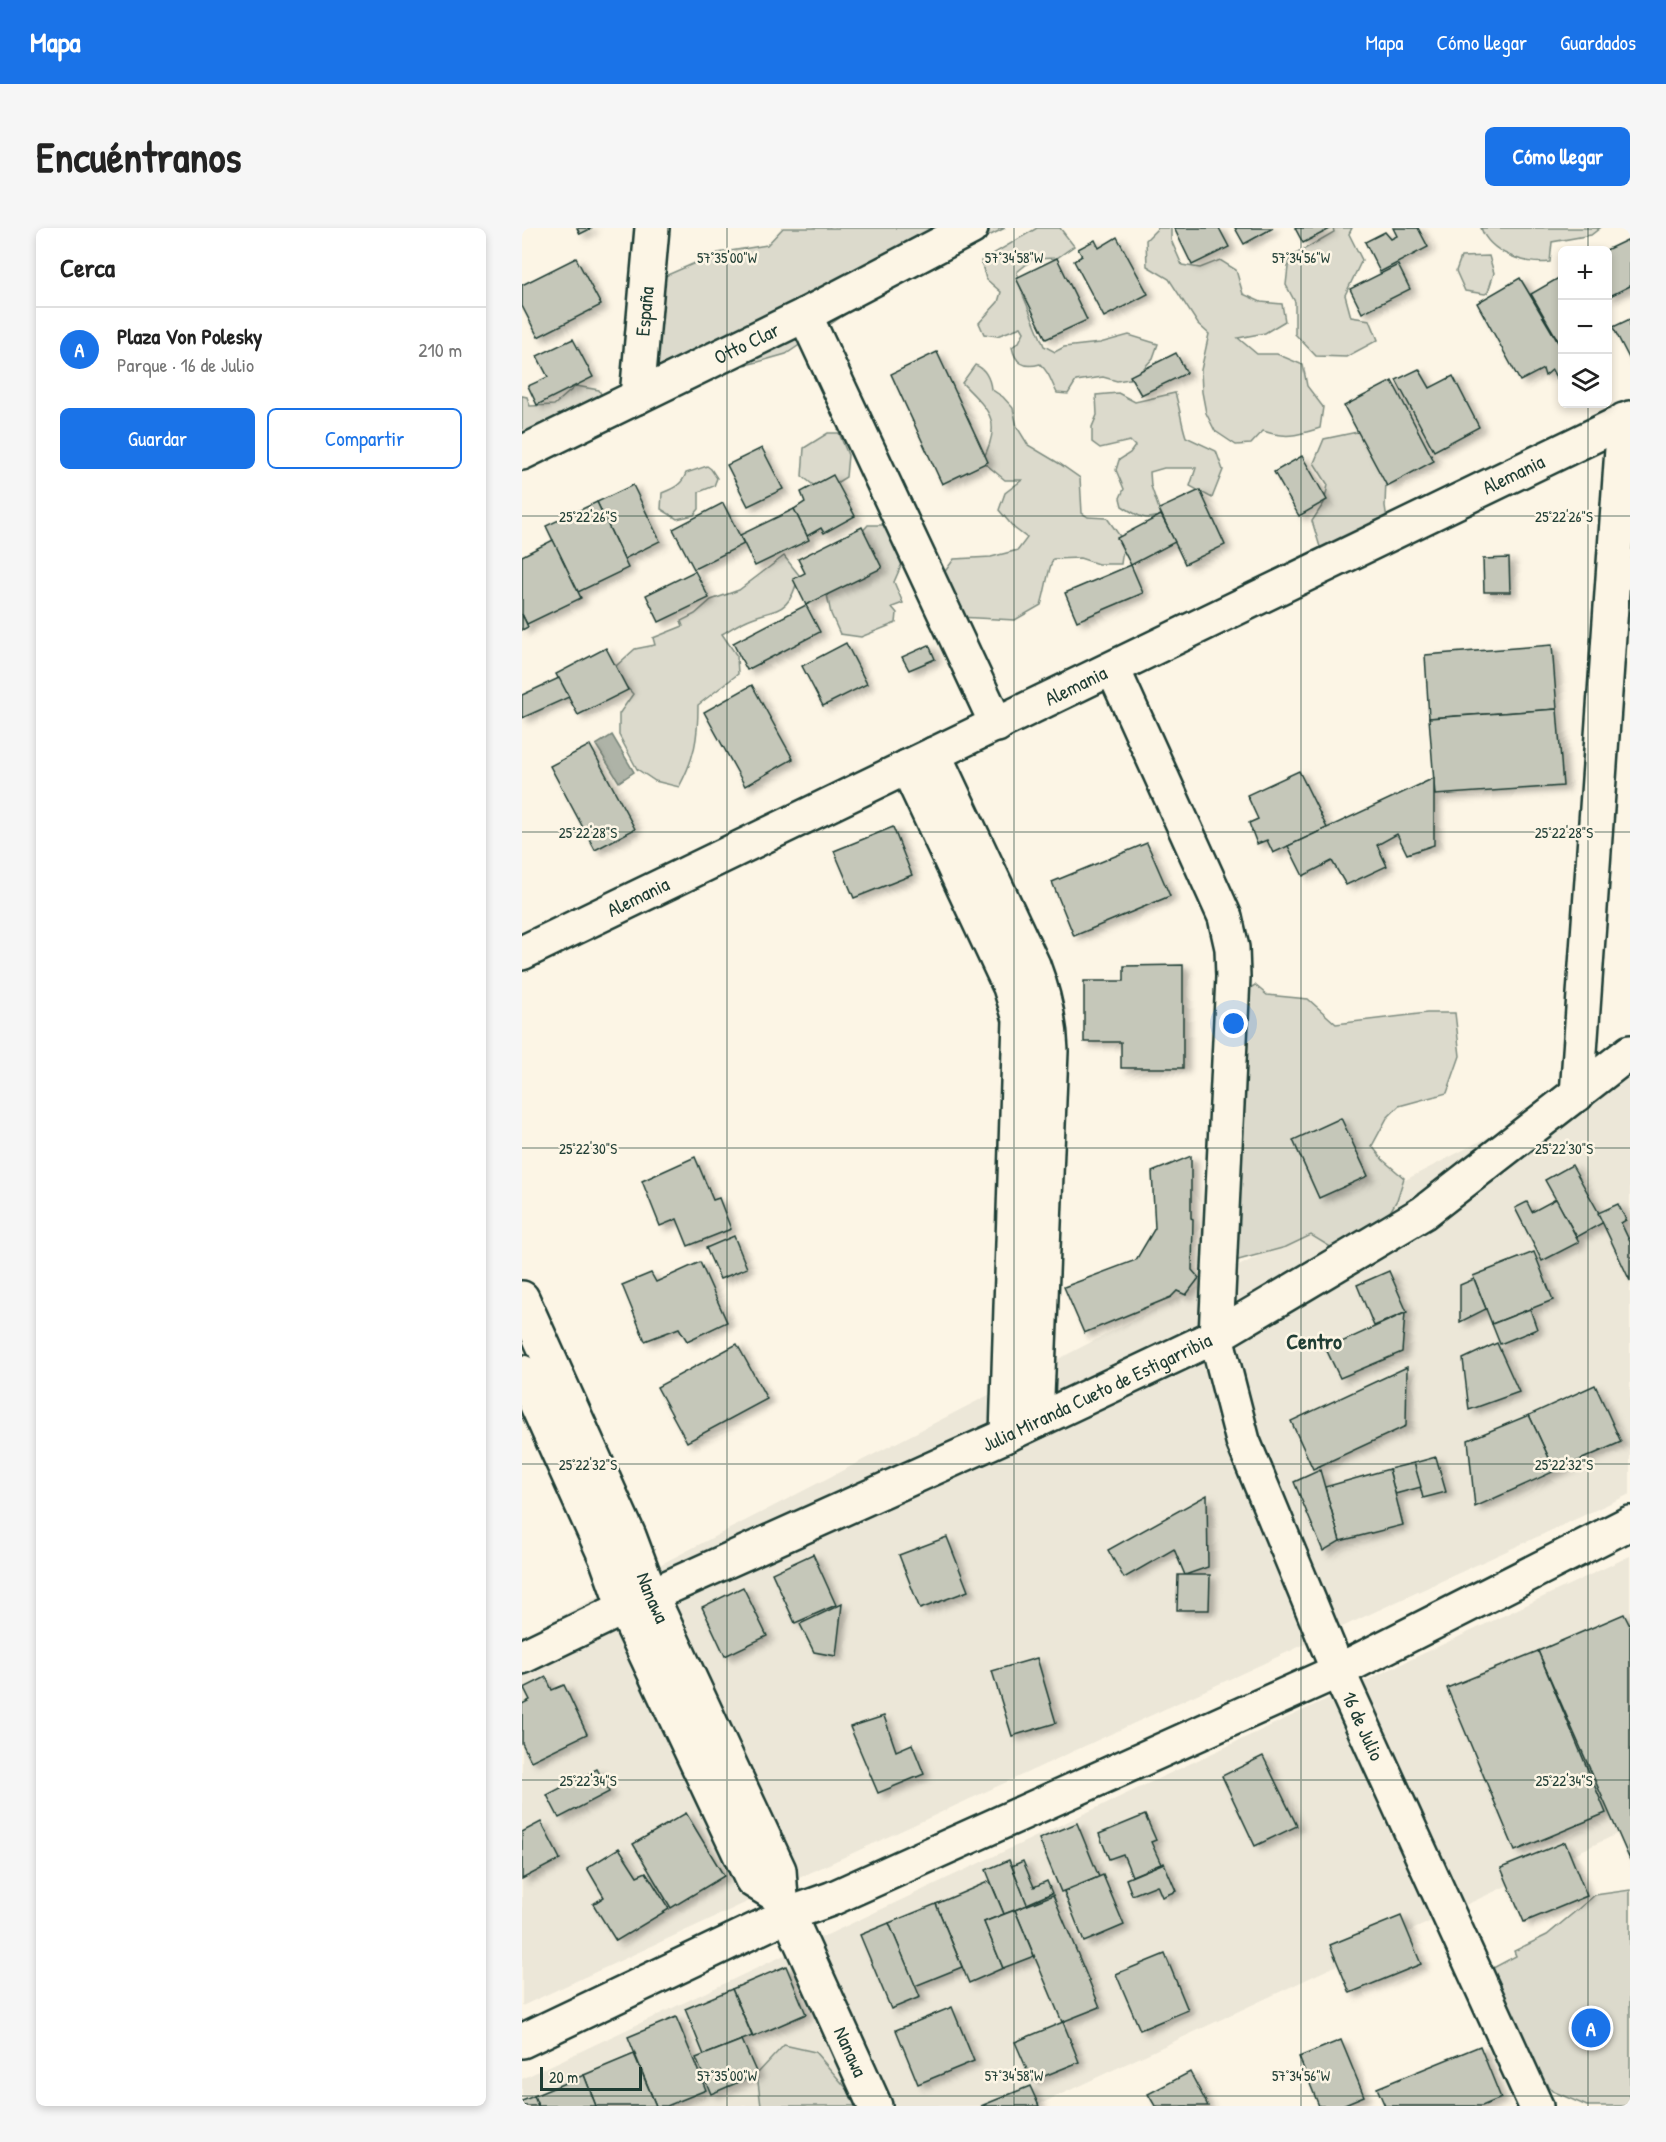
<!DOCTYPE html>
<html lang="es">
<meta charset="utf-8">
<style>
:root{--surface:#fff;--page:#f6f6f6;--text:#222;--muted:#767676;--line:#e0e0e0;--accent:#1a73e8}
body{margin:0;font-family:"Patrick Hand",sans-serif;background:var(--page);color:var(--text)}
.controls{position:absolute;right:18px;top:18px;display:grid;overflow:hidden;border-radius:9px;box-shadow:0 3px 9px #0003}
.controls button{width:54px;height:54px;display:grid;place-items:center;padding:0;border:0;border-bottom:2px solid var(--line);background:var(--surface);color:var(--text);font:30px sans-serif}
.scale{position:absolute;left:18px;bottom:15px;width:102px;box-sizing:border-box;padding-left:6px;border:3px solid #1f3d34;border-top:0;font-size:16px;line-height:21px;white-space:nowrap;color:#1f3d34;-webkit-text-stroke:4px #fcf5e5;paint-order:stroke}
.you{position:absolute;left:712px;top:796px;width:21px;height:21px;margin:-15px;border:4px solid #fff;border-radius:50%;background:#1a73e8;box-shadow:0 0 0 9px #1a73e833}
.badge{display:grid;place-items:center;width:39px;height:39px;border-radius:50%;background:var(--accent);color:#fff;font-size:20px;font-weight:700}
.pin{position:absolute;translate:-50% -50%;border:3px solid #fff;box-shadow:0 2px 6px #0006}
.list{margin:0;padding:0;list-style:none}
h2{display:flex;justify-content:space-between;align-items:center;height:78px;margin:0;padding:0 24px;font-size:26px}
h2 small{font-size:20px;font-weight:400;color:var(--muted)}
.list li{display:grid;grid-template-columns:39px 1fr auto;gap:18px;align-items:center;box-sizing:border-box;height:84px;padding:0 24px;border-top:2px solid var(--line)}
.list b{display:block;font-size:22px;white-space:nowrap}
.list p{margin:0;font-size:20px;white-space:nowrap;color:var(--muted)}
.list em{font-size:20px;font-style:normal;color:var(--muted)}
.actions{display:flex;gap:12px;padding:18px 24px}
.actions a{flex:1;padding:14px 0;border:2px solid var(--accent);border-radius:9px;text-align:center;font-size:21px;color:var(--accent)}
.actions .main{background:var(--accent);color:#fff}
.icon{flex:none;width:33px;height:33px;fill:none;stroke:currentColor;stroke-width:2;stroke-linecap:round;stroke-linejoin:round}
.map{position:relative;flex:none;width:1108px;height:1878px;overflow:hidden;border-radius:9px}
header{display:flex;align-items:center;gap:36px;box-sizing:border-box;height:84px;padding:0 30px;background:var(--accent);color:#fff}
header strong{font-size:28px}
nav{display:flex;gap:33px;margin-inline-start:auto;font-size:21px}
.intro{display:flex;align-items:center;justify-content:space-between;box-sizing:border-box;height:144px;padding:0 36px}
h1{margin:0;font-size:42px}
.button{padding:15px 27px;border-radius:9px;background:var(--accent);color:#fff;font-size:21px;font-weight:700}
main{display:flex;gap:36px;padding:0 36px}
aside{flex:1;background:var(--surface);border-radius:9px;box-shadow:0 3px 9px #0003}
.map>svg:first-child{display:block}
.built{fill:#ece7d8}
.green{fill:#dcdacc;stroke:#7e8c80;stroke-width:1.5}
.water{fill:#aeb3a7;stroke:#758479;stroke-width:1.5}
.building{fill:#c5c7b9;stroke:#1f3d34;stroke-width:1.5;filter:url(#shadow)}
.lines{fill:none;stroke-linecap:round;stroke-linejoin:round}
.minor-casing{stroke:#1f3d34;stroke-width:38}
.major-casing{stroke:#1f3d34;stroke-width:38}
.minor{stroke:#fcf5e5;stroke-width:33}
.major{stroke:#fcf5e5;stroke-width:33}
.ticks{fill:none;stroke:#1f3d34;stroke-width:1.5;stroke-opacity:0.45}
.labels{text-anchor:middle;stroke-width:5;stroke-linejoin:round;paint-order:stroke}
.street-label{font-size:20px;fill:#1f3d34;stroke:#fcf5e5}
.quarter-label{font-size:22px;font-weight:bold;fill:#1f3d34;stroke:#fcf5e5}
.ticks-label{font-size:15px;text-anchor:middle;fill:#1f3d34;stroke:#fcf5e5;stroke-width:5;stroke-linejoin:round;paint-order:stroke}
</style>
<header>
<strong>Mapa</strong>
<nav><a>Mapa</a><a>Cómo llegar</a><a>Guardados</a></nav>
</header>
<div class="intro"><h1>Encuéntranos</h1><a class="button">Cómo llegar</a></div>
<main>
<aside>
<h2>Cerca<small></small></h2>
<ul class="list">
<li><span class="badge">A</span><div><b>Plaza Von Polesky</b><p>Parque · 16 de Julio</p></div><em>210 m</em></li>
</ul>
<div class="actions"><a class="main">Guardar</a><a>Compartir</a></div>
</aside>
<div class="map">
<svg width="1108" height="1878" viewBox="0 0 1108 1878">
<defs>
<filter id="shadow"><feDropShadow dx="6" dy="4" stdDeviation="3" flood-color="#0004"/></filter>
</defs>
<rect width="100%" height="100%" fill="#fcf5e5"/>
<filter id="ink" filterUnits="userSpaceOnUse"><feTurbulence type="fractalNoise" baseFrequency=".0167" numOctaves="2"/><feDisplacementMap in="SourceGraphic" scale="12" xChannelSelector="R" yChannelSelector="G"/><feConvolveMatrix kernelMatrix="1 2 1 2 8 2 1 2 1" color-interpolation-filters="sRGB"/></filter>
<g filter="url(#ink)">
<!-- built -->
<g class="built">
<path d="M1108,836V1266L0,1778V1408Z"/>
<path d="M1108,1328V1600L514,1878H0V1851Z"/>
</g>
<!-- green -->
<g class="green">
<path d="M261,0H483L432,25L361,46L328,83L264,126L236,134L158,152L111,128L120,58L196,25L245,17Z"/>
<path d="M515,0H538L552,18L535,30L511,31L495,44L501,67L522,118L533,124L542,119L578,115L607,107L636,116L631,130L613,150L595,153L581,149L554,153L546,166L535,165C528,152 529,147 518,136C501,141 493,134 490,119L497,114L502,104L499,99L475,108L462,106L457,95L476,74L479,64L464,51L459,33Z"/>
<path d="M636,0H649V12L660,37L678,40L698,32L714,42L721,66L739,74L760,76L763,93L743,105L716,110L735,126H755L781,137L785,158L801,179L798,200C775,207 765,211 741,203L729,216L714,217L693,203L684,185L680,164L679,142L687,106L676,96L647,51L625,38L624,12Z"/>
<path d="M811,0H830L827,6L840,32L823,67L829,89L848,92L856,112L824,129L794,128L773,106V74L764,57L767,30L812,4Z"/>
<path d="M959,0H1078L1069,7L1030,14L1028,34C1003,37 968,25 959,0Z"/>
<path d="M967,28L972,45L966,64L963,66L943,63L934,43L939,29Z"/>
<path d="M453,137C463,140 468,151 469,161L481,169L491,180L495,199L506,217L538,236L558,250L560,285L566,289L585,290L602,314L599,336H576L558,330L531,331C525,346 524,361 519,377L493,392L436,389L416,353L432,331L469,329L496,322L505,310L492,300L477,282L483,265L500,252H483L460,233C481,194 468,183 440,155Z"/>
<path d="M54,158L77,162L81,170L0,234V168L5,169L8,178L32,177Z"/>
<path d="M596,165L613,174L653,165C658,180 659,194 664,209L694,223L701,242L690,270L668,258L674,240H642L628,244L629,258L639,287C624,295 613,286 600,278L598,270L602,261L594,242L597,232L608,225L613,218L608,213L578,220L570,214V199L575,187L574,167Z"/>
<path d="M835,204L843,207L864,252L863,278L865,291L822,328L798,319L790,293L802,275L806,257L792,235L802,211Z"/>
<path d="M306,205H317L326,227L324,249L300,264L280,248L282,220Z"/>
<path d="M185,238L189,241L195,250L192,258L177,264V281L172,287L155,291L139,281L140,265C152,260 160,257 164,245Z"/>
<path d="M346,297H368L386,322L372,354L381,375L370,379L375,385L374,395L339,409L318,406L309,386L304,362L336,308Z"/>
<path d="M262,328L277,347C266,391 253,378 221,394C214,397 207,402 200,406L215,428L216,446L176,477C176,510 173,529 157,559L133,553L115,541L97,507V486L111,466L101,455L94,438L113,421L133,417L131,410L161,398L159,393L173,386L189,372L217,362Z"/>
<path d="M733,757L745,767L786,771L814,796L905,785H933L938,828L925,865L877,878L865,890L850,918L861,932L882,950L875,972L850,1015L810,1020L789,1007L764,1019L709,1034L696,780Z"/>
<path d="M1108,1662V1878H1065L1030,1863L961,1773L958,1747L994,1728L992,1723L1025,1707L1073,1667Z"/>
<path d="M262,1817L293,1824L340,1878H239L235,1846Z"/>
</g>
<!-- water -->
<path class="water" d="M90,507L112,544L97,554L74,517Z"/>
<!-- building -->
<g class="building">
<path d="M55,0H70L58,6Z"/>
<path d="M652,0H697L707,19L670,37Z"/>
<path d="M713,0H751L722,16Z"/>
<path d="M773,0H807L808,1L781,15Z"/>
<path d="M871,0H896L906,19L858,44L843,14L863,4L869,11L875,8Z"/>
<path d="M595,9L626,66L582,89L552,33L560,28L556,21L573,12L577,20Z"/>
<path d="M1105,12L1108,17V58L1086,69L1084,22Z"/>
<path d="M54,30L79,77L16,109L0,78V57Z"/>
<path d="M535,30L565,92L524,111L494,50Z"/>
<path d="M876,37L888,61L840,85L828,61Z"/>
<path d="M1040,48V115L1038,116L1009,66Z"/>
<path d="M998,50L1040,121V149L1035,151L1030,142L1023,148L1021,141L998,153L955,75Z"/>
<path d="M1108,91V132L1091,99Z"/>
<path d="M51,111L71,149L15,177L6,158L26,149L15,128Z"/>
<path d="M415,124L466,234L420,256L369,146Z"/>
<path d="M654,125L665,145L619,167L608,148Z"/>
<path d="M897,141L908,160L931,148L957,199L912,223L874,152Z"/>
<path d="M870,153L912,233L865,258L822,178Z"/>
<path d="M240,220L261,261L226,278L205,237Z"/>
<path d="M780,228L805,272L777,288L752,244Z"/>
<path d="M311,247L333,288L302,305L299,300L285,308L272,281L283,274L279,264Z"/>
<path d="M111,257L138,313L102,331L75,274Z"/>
<path d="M678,262L703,317L663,336L637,281Z"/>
<path d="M75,274L106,340L56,364L24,298Z"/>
<path d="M201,275L222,316L172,341L151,301Z"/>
<path d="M272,281L287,312L233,338L218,307Z"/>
<path d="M639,287L653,314L609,337L595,310Z"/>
<path d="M340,299L360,340L284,377L271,351L283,345L276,331Z"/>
<path d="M31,312L59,370L5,396L0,386V328Z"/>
<path d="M987,330L988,364H962L961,331Z"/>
<path d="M609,337L621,365L555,393L543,365Z"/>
<path d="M173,343L187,370L137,394L124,367Z"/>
<path d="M284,377L298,404L225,442L211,415Z"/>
<path d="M0,386L6,399L0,402Z"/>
<path d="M324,415L345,456L301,478L280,438Z"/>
<path d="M407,417L413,431L387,442L380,429Z"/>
<path d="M1030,417L1035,481L907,490L903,427Z"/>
<path d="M84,420L106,462L56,487L34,446Z"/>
<path d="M37,450L47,469L0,490V467Z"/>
<path d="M230,457L271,531L223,558L182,484Z"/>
<path d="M1035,481L1041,558L913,567L907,490Z"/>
<path d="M68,517L113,601L73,622L28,538Z"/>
<path d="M777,543L805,600L751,625L745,612L735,616L727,595L736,591L725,567Z"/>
<path d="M912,550V617L885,626L875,606L855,617L865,638L824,657L810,633L781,648L766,618Z"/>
<path d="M371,599L390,647L332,670L312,623Z"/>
<path d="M625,615L648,668L552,708L530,654Z"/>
<path d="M661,737V840H599V814H562V753H602V738Z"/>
<path d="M819,890L846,948L797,970L771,912Z"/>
<path d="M669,928V990L671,991L670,1042L677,1050L664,1067L655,1063L649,1069L562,1105L542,1059L614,1032L633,1000L630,944Z"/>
<path d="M173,929L191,972L197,970L209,1001L166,1018L155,991L138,998L120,953Z"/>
<path d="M1050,937L1082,994L1055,1009L1023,952Z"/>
<path d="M1034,971L1057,1014L1020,1033L993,980L1005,974L1010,984Z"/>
<path d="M1096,976L1104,992L1099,995L1108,1014V1053L1076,985Z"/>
<path d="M212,1008L225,1040L198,1051L184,1020Z"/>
<path d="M1012,1024L1031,1072L970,1096L951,1048Z"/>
<path d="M178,1034L205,1094L165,1113L157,1100L123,1113L100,1057L129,1045L134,1054Z"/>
<path d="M867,1043L885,1084L852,1098L835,1057Z"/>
<path d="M952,1051L964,1081L938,1094V1057Z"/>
<path d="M1008,1081L1015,1101L978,1116L970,1096Z"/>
<path d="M883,1085L880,1124L818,1150L804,1121Z"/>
<path d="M975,1115L997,1164L947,1182L941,1131Z"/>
<path d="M215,1116L245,1171L165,1214L135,1159Z"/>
<path d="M885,1139L884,1198L791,1241L769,1193Z"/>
<path d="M1073,1157L1099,1214L1033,1243L1007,1187Z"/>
<path d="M1007,1187L1033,1243L953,1279L946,1212Z"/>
<path d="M914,1229L924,1264L901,1270L892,1235Z"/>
<path d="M892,1235L899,1259L873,1266L867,1241Z"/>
<path d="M867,1241L881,1297L818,1313L803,1259Z"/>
<path d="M798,1242L818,1313L801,1323L772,1254Z"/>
<path d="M685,1267L686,1339L663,1347L652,1321L602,1350L586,1322Z"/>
<path d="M425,1309L446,1363L398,1381L377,1327Z"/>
<path d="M291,1326L314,1377L273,1395L250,1345Z"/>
<path d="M656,1347H688L687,1382H655Z"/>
<path d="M221,1359L245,1408L203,1428L180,1379Z"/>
<path d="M320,1376L314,1428L292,1424L278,1396Z"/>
<path d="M1102,1386L1108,1398V1632L1016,1423Z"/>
<path d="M1016,1423L1084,1585L993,1623L925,1460Z"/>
<path d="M515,1430L534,1495L490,1508L470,1443Z"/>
<path d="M24,1449L30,1462L42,1457L65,1506L9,1533L0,1515V1476L8,1472L2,1460Z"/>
<path d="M362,1488L374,1523L390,1516L402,1546L356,1565L328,1499Z"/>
<path d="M741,1528L775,1598L733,1618L700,1548Z"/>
<path d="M75,1541L87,1564L37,1590L25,1567Z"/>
<path d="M164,1585L202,1648L149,1680L111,1616Z"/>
<path d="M623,1587L634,1612L629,1614L639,1636L610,1648L601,1626L587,1631L577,1606Z"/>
<path d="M19,1594L38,1631L0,1651V1604Z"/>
<path d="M555,1595L577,1649L539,1664L517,1611Z"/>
<path d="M1043,1614L1065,1668L1002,1694L979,1640Z"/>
<path d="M97,1620L115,1648L124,1644L147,1681L94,1713L71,1676L82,1669L65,1640Z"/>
<path d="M487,1632L506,1677L482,1686L464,1642Z"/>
<path d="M501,1633L512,1659L525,1653L530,1665L505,1676L490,1638Z"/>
<path d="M642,1635L654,1663L640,1669L635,1657L610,1667L604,1651Z"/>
<path d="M581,1647L602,1697L562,1714L542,1664Z"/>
<path d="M468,1653L482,1686L462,1694L481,1740L447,1755L414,1676Z"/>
<path d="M531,1667L578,1779L540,1794L493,1682Z"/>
<path d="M414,1676L440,1739L393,1758L367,1695Z"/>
<path d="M493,1682L512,1728L481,1740L462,1694Z"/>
<path d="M879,1688L899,1736L828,1765L808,1717Z"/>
<path d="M367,1695L398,1769L369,1781L338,1707Z"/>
<path d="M643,1726L666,1782L618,1802L594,1746Z"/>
<path d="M264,1738L284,1786L231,1809L210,1761Z"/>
<path d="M210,1761L230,1808L182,1827L163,1781Z"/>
<path d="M430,1779L452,1833L396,1856L374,1802Z"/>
<path d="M154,1789L184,1862L145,1878H134L106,1809Z"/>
<path d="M541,1794L557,1834L510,1853L493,1814Z"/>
<path d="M220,1812L235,1846L189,1866L174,1830Z"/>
<path d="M819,1812L842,1868L818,1878H797L777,1829Z"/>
<path d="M958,1818L979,1870L960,1878H863L855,1860Z"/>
<path d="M112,1826L134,1878H74L62,1847Z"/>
<path d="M668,1844L686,1878H633L626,1866Z"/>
<path d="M62,1847L74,1878H16L12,1868Z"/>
<path d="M508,1858L517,1878H459Z"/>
<path d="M12,1868L16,1878H0V1873Z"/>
</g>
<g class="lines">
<!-- minor casing -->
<g class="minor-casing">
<g id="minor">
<path d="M283,87L475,497"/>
<path id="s1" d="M115,169L130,0"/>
<path id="s2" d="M0,225L283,87L449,0"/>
<path id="s3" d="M591,441L703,689L710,720L711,749L694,1108L721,1213L816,1443L1014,1878"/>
<path d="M412,526L511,737C522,766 528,792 529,823L514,1193"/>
<path d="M385,539L488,759L498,791L485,1207"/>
<path id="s4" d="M0,725L1108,190"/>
<path d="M1055,867L1102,192"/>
<path id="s5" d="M0,1070L107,1308L129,1367L257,1642L259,1670L353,1878"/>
<path d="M0,1144L84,1330L102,1380L230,1652L259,1670"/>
<path id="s6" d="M0,1429L129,1367L485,1207L694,1108L901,985L1108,824"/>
</g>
</g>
<!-- major casing -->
<g class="major-casing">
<path id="major" d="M0,1813L267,1686L309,1671L816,1443L1108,1295"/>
</g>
<!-- minor -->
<use href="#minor" class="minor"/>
<!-- major -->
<use href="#major" class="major"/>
</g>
</g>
<!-- ticks -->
<path class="ticks" d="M205,0V1878M492,0V1878M779,0V1878M1066,0V22M1066,176V1878M0,288H1108M0,604H1108M0,920H1108M0,1236H1108M0,1552H1108M0,1868H1108"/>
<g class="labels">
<!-- street labels -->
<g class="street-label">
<text dy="7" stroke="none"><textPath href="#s1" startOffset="86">España</textPath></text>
<text dy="7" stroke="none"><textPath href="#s2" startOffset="250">Otto Clar</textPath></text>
<text dy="7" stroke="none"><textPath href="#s4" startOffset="1101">Alemania</textPath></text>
<text dy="7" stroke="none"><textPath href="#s4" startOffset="615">Alemania</textPath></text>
<text dy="7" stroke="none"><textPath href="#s4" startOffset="129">Alemania</textPath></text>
<text dy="7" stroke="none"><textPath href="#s6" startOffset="633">Julia Miranda Cueto de Estigarribia</textPath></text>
<text dy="7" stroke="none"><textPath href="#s5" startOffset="327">Nanawa</textPath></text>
<text dy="7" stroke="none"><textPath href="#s3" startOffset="1110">16 de Julio</textPath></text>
<text dy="7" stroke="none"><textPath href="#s5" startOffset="824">Nanawa</textPath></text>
</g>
<!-- quarter labels -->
<g class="quarter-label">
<text x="792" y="1121">Centro</text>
</g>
</g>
<g class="ticks-label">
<text x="205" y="35">57°35'00"W</text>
<text x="492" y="35">57°34'58"W</text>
<text x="779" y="35">57°34'56"W</text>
<text x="66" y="294">25°22'26"S</text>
<text x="1042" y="294">25°22'26"S</text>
<text x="66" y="610">25°22'28"S</text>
<text x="1042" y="610">25°22'28"S</text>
<text x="66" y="926">25°22'30"S</text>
<text x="1042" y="926">25°22'30"S</text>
<text x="66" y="1242">25°22'32"S</text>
<text x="1042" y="1242">25°22'32"S</text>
<text x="66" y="1558">25°22'34"S</text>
<text x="1042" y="1558">25°22'34"S</text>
<text x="205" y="1853">57°35'00"W</text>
<text x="492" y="1853">57°34'58"W</text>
<text x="779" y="1853">57°34'56"W</text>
</g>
</svg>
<div class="controls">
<button>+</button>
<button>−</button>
<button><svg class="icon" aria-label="layers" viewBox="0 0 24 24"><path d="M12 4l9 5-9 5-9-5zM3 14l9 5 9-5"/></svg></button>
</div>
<div class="scale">20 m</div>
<div class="you"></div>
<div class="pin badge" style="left:1069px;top:1800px">A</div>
</div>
</main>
